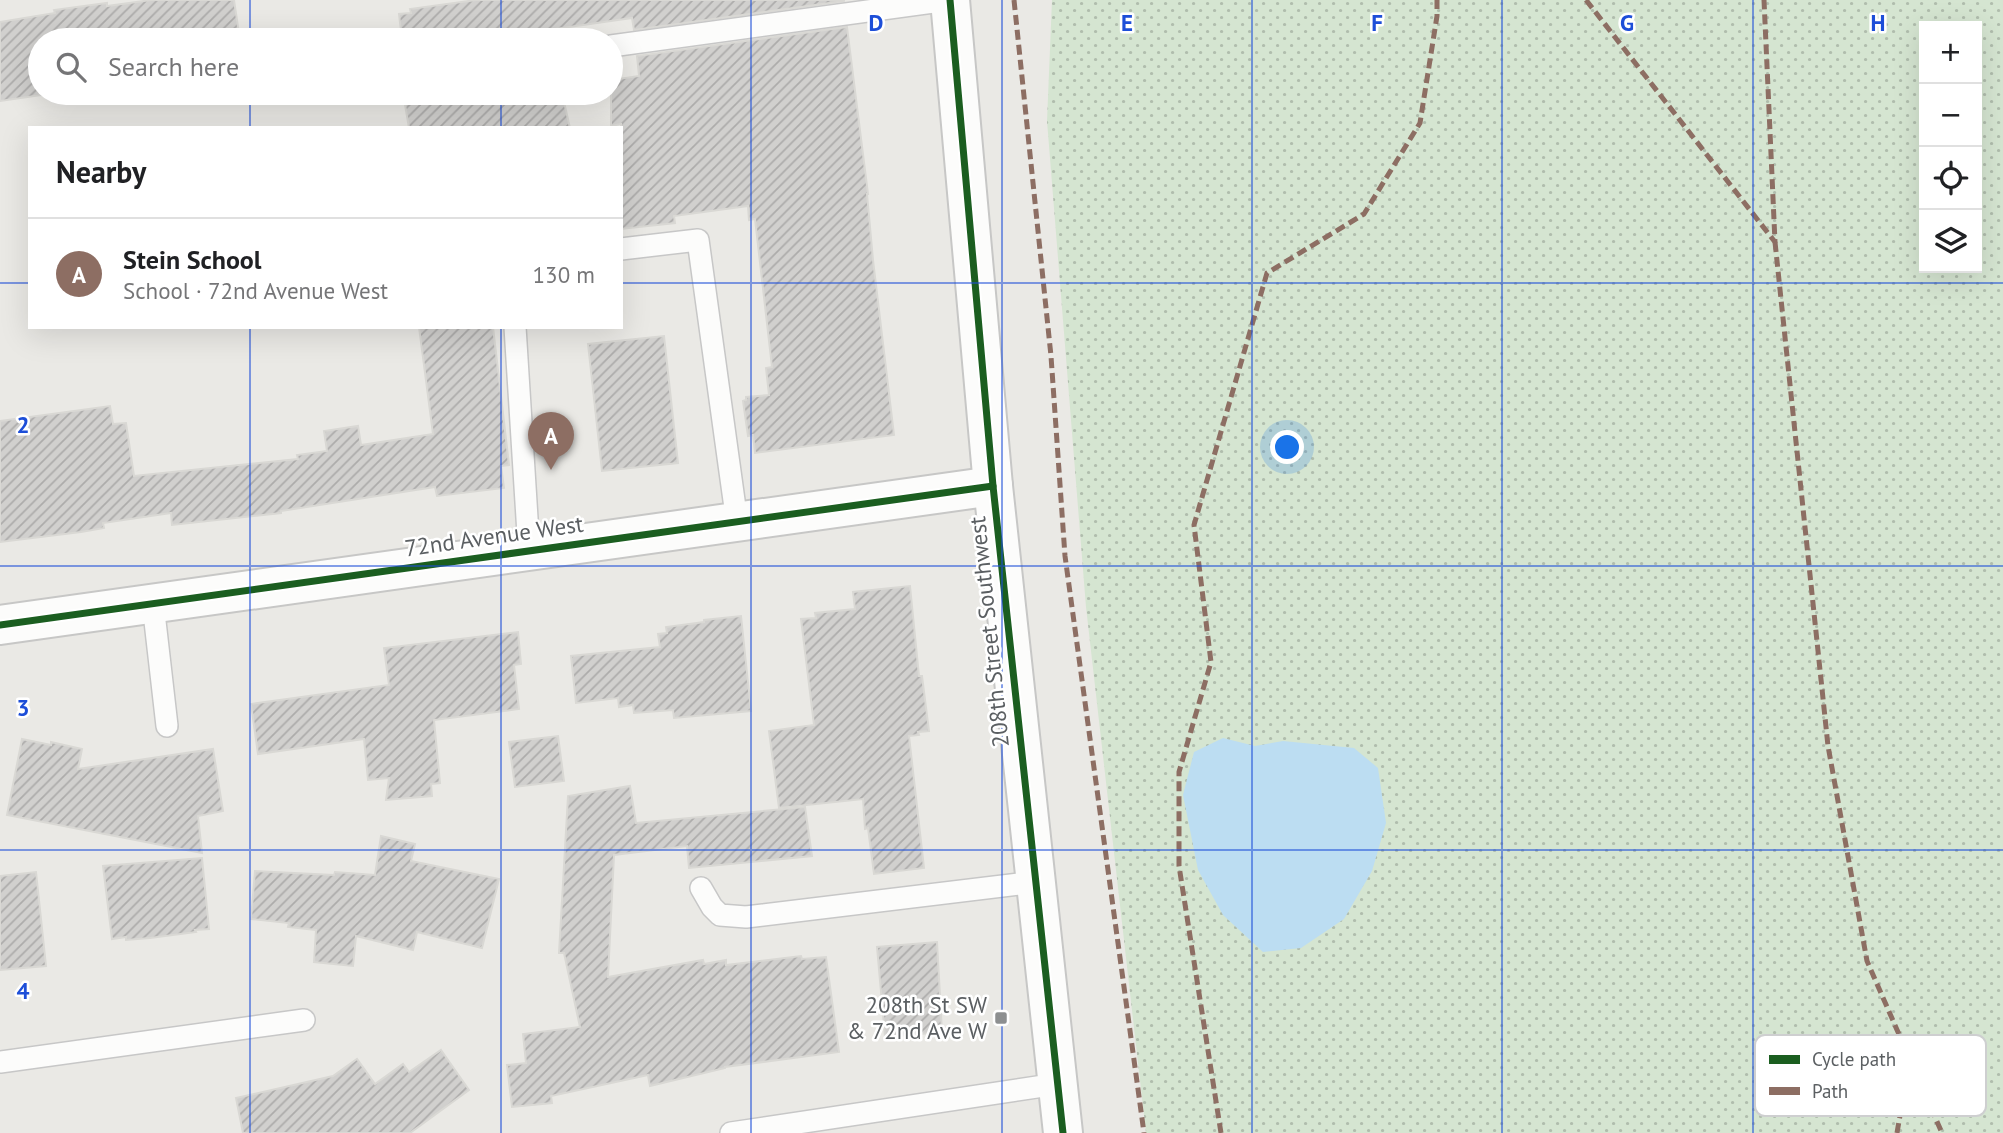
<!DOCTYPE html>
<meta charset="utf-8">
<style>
:root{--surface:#fff;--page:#f2f2f2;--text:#202124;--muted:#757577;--line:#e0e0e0;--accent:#8d8f90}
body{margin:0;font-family:"PT Sans",sans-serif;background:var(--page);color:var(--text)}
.controls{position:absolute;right:21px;top:21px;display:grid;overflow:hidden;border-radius:0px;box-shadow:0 7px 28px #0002}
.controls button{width:63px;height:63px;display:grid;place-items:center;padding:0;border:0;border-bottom:2px solid var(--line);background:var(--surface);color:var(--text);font:35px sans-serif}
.you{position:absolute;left:1288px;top:448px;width:24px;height:24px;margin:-18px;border:5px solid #fff;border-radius:50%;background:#1a73e8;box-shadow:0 0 0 10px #1a73e833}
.badge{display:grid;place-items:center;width:46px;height:46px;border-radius:50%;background:var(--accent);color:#fff;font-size:23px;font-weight:700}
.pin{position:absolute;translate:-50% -58px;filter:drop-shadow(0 2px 4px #0008)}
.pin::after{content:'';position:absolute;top:37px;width:24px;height:21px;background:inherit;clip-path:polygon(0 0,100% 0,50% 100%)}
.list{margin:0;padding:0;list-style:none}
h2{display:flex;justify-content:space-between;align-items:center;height:91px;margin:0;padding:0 28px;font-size:30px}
h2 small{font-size:23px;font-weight:400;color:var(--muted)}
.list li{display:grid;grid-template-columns:46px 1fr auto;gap:21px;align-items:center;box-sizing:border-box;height:112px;padding:0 28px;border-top:2px solid var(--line)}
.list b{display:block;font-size:26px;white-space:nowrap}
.list p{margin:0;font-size:23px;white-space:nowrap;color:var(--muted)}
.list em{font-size:23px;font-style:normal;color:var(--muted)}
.icon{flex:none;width:38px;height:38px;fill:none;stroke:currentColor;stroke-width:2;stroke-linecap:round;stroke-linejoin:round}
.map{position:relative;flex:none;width:2003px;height:1133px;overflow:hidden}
.search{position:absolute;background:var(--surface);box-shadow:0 7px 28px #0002;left:28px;top:28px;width:595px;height:77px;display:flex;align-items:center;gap:18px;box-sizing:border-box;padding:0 24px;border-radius:38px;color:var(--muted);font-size:26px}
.panel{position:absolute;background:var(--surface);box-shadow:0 7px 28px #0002;left:28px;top:126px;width:595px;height:203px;border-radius:0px}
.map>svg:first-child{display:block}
.grass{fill:url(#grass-dots);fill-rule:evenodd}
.water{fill:#bcddf2}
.building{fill:url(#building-hatch);stroke:#d9d8d4;stroke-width:2}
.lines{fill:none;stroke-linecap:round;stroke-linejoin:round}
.lane-casing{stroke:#c7c7c7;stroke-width:24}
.secondary-casing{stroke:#c7c7c6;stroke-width:42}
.lane{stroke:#fcfcfb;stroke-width:21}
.secondary{stroke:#fcfcfb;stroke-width:38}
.quiet{stroke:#8d6e63;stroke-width:5;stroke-dasharray:10 5;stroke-linecap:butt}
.cycleway-casing{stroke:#fff;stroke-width:11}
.cycleway{stroke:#1b5e20;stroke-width:7}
.grid{fill:none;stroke:#1d4ed8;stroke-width:2;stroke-opacity:0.55}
.poi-dot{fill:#8d8f90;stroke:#fff;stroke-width:2.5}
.labels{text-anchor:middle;stroke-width:5;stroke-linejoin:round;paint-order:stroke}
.street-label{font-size:23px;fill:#5b5f62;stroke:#fff}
.poi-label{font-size:23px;fill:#5b5f62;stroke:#fff;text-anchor:end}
.key{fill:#fff;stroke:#cecfd0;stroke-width:2}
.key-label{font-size:19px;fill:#5b5f62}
.grid-label{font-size:23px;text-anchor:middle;font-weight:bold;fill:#1d4ed8;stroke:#fff;stroke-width:5;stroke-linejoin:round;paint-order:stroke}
</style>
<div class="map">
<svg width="2003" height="1133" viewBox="0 0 2003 1133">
<defs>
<pattern id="grass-dots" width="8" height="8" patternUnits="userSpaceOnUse" patternTransform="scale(1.75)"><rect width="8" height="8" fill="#d5e5d1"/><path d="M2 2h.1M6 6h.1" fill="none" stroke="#b0bdad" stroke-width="1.8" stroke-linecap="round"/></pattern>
<pattern id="building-hatch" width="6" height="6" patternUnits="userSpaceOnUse" patternTransform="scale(1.75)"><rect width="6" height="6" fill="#d1d0ce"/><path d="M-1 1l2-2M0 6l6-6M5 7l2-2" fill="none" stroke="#adacab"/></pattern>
</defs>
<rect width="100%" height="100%" fill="#eae9e5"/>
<!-- grass -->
<path class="grass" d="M1052,0H2003V1133H1146L1086,607L1047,121ZM1924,26H1977V268H1924Z"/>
<!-- water -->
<path class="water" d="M1223,738L1255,746L1283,741L1354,748L1378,768L1386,823L1372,871L1344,919L1301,948L1263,952L1223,915L1198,870L1183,795L1194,752Z"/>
<!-- building -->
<g class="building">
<path d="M151,0H234L240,40H40V93H49V94L0,101V22L55,13L54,10L107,3V6Z"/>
<path d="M476,0H844V1L634,30L632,18L548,30L550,37L524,40H402L399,14L411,13L410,9Z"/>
<path d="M847,27L868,194H867L873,260L894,435L755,453L753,435L748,436L743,401L746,400V397L769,395L766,368L772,367L755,219L749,220L748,206L674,216L675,223L621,229V124L611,126V80L639,76L637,56Z"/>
<path d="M403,93H562L570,128H409Z"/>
<path d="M419,327H493L509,465L501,466L504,488L437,496L435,487L281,511V513L172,525L171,513L103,523L104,528L81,532L0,542V421L110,406L113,424L126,423L134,476L298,459L297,455L327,451L324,431L358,426L361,445L433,434Z"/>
<path d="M664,336L678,463L602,471L588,344Z"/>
<path d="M910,586L919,676H922L929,731L918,732L919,735L909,736L924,868L874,874L868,828L865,829L863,799L779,808L769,731L814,725L801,619L816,618L815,613L855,609L853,592Z"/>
<path d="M741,616L751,711L674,718L673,710L634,713L633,705L619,707L618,698L576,703L571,656L660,647L658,634L667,633L666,627L704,622V620Z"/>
<path d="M518,632L521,664L514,665L519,709L434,720L440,783L431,784L432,796L386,800L389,778L368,780L364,739L258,754L251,704L389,685L384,648Z"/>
<path d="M558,736L564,781L515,787L509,742Z"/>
<path d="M22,739L51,745V742L82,749L78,769L213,749L223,811L198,816L202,853L7,815Z"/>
<path d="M630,786L636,823L805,807L812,856L689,868L687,846L614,855L608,977L703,960L704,964L726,960V965L801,956L802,959L826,957L839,1052L725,1067V1068L650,1086L648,1075L551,1096L552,1103L512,1107L507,1065L526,1063L523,1034L580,1027L564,953H559L568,796Z"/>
<path d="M381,836L415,844L411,861L499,879L482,948L417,932L413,950L356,936L353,966L314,962L316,930L288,927L289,923L251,919L255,871L334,875L335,872L375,875Z"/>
<path d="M202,858L209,929L195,930L196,932L150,938L126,940V937L112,939L103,866Z"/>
<path d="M36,872L46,966L0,970V876Z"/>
<path d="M937,942L942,1032L885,1037L877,947Z"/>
<path d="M441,1050L469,1090L410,1133H243L236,1098L333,1076L357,1059L375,1084L403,1064L409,1072Z"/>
</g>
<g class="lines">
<!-- lane casing -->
<g class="lane-casing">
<g id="lane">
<path d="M611,46L948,0"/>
<path d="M621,249L698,240L737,522"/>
<path d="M515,327L529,550"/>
<path d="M153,604L167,726"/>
<path d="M701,888L712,907L720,915L746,917L1036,882"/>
<path d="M0,1062L304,1020"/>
<path d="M731,1133L1057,1084"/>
</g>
</g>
<!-- secondary casing -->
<g class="secondary-casing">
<g id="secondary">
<path d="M950,0L993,486L1063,1133"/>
<path d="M0,625L993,486"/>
</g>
</g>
<!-- lane -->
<use href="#lane" class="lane"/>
<!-- secondary -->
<use href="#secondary" class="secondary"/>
<!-- quiet -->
<g class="quiet">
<path d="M1014,0L1051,356L1065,556L1144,1133"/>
<path d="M1586,0L1775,242L1764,0"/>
<path d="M1775,242L1828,746L1867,961L1942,1133"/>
<path d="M1221,1133L1179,866V772L1211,662L1194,525L1267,273L1364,214L1420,123L1437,16V0"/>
<path d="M1897,1133L1910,1057"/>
</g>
<!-- cycleway casing -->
<g class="cycleway-casing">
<g id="cycleway">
<path d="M950,0L993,486L1063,1133"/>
<path d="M0,625L993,486"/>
</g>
</g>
<!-- cycleway -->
<use href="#cycleway" class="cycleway"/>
</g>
<!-- grid -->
<path class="grid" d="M250,0V40M501,0V40M751,0V1133M1002,0V1133M1252,0V1133M1502,0V1133M1753,0V1133M250,93V128M501,93V128M0,283H30M621,283H2003M250,327V1133M501,327V1133M0,566H2003M0,850H2003"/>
<!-- markers -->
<rect class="poi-dot" x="994" y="1011" width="14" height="14" rx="3.5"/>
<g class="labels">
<!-- street labels -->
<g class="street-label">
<text transform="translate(494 536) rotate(-8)" y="8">72nd Avenue West</text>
<text transform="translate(989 632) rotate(-96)" y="8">208th Street Southwest</text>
</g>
<!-- poi labels -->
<g class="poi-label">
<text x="987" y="1013">208th St SW<tspan x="987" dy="26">&amp; 72nd Ave W</tspan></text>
</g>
</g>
<!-- legend -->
<rect x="1755" y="1035" width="231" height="81" rx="10" class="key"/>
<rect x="1769" y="1055" width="31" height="9" fill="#1b5e20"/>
<rect x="1769" y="1087" width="31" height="8" fill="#8d6e63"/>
<g class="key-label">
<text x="1812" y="1066">Cycle path</text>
<text x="1812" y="1098">Path</text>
</g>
<g class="grid-label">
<text x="876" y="31">D</text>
<text x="1127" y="31">E</text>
<text x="1377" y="31">F</text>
<text x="1627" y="31">G</text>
<text x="1878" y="31">H</text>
<text x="23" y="433">2</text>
<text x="23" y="716">3</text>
<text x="23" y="999">4</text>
</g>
</svg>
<div class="controls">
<button>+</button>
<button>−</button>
<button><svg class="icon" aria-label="locate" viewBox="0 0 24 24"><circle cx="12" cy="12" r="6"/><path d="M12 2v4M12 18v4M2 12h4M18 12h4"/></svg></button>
<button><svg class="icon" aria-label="layers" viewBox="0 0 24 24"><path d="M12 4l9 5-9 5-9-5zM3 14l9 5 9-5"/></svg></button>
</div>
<div class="you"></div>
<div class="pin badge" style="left:551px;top:470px;background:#8d6e63">A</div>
<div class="search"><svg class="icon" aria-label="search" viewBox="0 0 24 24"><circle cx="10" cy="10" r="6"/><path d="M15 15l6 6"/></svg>Search here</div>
<section class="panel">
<h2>Nearby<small></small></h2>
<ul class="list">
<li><span class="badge" style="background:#8d6e63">A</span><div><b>Stein School</b><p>School · 72nd Avenue West</p></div><em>130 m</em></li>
</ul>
</section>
</div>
